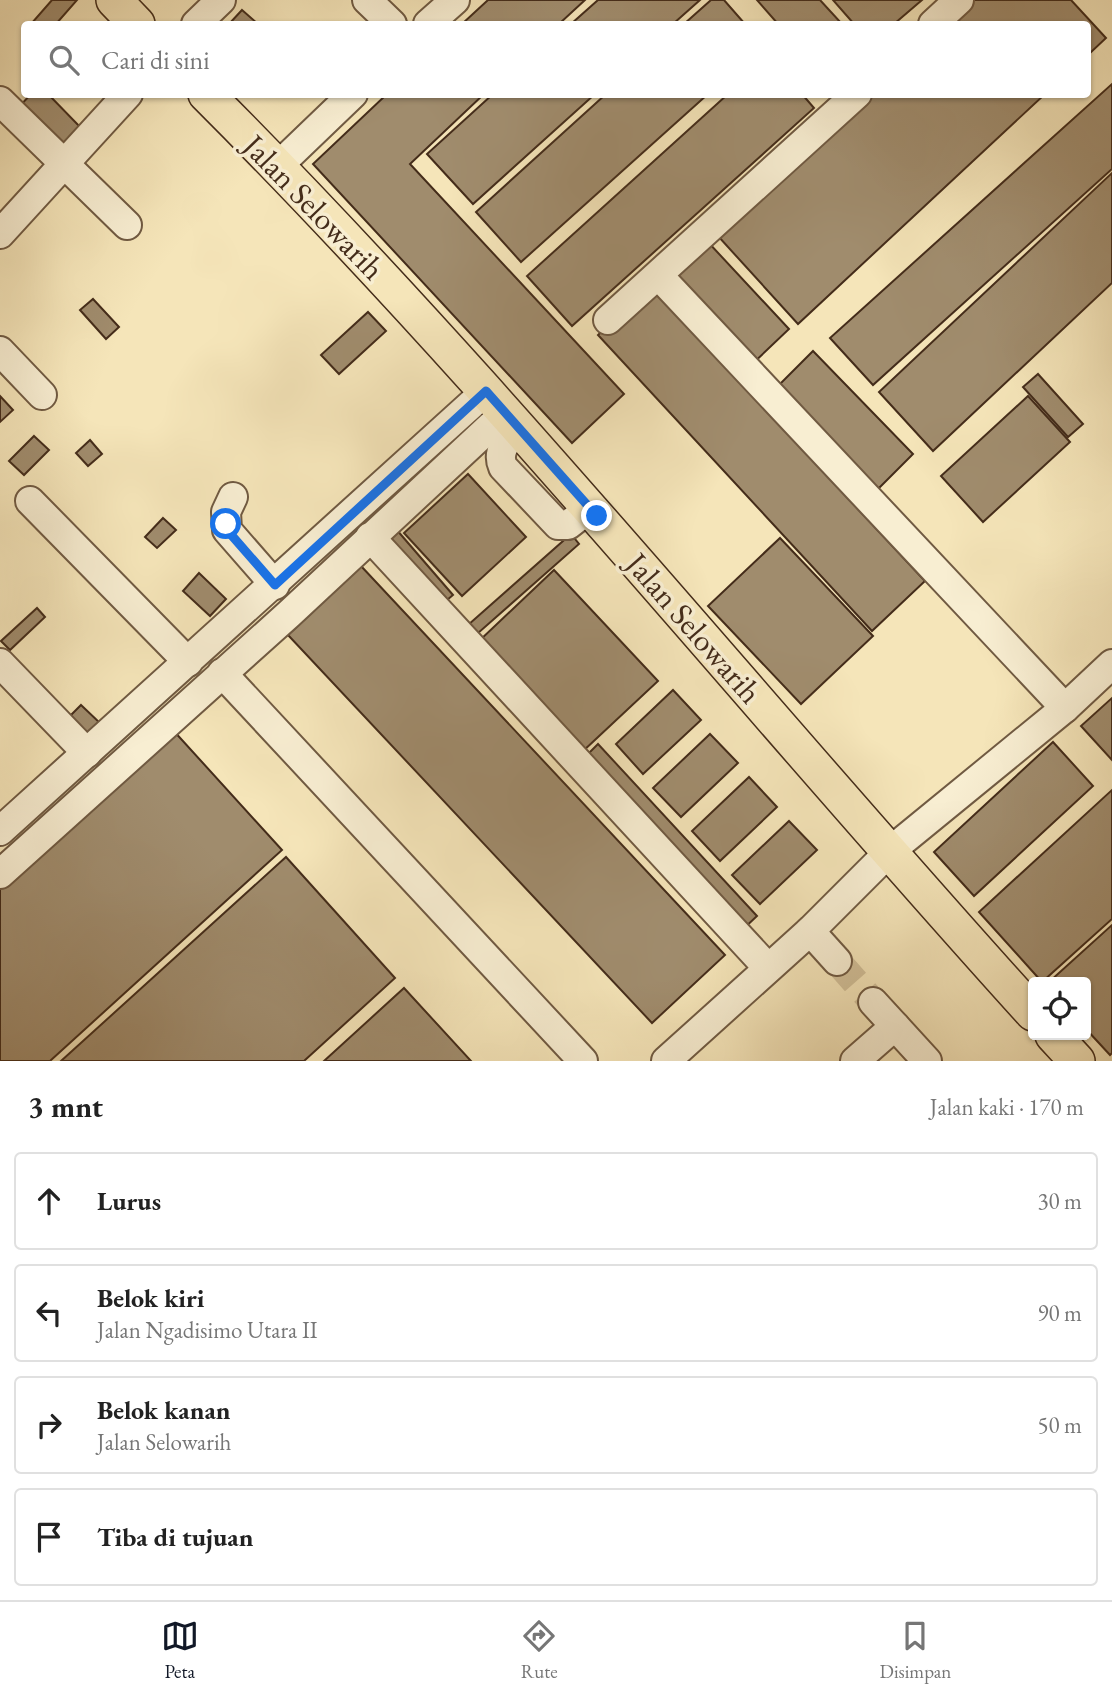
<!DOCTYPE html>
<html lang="id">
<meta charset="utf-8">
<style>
:root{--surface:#fff;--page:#f2f2f2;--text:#222;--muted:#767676;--line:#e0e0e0;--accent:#111827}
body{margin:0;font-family:"EB Garamond",serif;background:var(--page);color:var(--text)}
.controls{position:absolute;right:21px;bottom:21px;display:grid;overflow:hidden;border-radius:7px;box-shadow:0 2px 5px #0004}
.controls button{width:63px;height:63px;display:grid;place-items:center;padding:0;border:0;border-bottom:2px solid var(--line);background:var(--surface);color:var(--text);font:35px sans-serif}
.stop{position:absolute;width:21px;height:21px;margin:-16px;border:5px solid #1a73e8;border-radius:50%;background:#fff}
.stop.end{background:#1a73e8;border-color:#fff;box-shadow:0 2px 7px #0008}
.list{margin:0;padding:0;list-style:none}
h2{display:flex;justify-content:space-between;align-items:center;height:91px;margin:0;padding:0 28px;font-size:30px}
h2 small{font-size:23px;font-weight:400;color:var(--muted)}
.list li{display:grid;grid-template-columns:46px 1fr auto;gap:21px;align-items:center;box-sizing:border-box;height:98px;margin:0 14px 14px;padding:0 14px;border:2px solid var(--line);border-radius:7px}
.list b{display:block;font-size:26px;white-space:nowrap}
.list p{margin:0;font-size:23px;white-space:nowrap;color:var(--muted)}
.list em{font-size:23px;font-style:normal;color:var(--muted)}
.icon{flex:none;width:38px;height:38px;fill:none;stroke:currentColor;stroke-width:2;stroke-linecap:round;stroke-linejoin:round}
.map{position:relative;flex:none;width:1112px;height:1061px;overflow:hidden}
.search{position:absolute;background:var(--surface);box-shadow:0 2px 5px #0004;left:21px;right:21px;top:21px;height:77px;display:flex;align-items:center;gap:18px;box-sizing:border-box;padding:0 24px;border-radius:7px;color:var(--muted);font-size:26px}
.sheet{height:539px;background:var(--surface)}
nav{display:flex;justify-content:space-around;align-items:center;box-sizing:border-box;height:98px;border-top:2px solid var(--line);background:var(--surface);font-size:19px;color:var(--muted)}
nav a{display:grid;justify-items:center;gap:4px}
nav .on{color:var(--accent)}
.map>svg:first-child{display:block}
.building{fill:#a08c6d;stroke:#442c1a;stroke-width:2}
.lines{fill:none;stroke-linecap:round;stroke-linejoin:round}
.minor-tunnel{stroke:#d2c099;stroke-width:28;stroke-dasharray:28 14;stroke-linecap:butt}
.minor-casing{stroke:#705a42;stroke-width:32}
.major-casing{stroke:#442c1a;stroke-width:38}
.minor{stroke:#f8eed2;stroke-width:28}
.major{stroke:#f5e5b9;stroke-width:35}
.route{stroke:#1a73e8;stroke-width:9}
.labels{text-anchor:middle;stroke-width:7;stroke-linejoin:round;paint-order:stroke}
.street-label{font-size:32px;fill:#442c1a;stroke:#f8eed2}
</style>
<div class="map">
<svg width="1112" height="1061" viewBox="0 0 1112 1061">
<rect width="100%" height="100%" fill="#f5e5b9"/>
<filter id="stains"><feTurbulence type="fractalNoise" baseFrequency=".00286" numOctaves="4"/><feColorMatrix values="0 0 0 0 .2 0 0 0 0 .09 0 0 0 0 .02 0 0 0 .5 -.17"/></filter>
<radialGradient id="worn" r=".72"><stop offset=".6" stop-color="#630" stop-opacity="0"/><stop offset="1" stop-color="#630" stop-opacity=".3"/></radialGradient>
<!-- building -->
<g class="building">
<path d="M52,0H77L56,24H31Z"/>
<path d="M488,0H585L559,24H462Z"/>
<path d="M598,0H700L673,24H571Z"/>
<path d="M711,0H724L745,24H684Z"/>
<path d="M757,0H820L842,24H778Z"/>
<path d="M833,0H922L894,24H854Z"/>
<path d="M973,0H1071L1106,38L1088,55V24H946Z"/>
<path d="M242,10L258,24H229Z"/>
<path d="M1112,84V169L873,385L830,338Z"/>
<path d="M31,94H48L84,131L61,154L17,109Z"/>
<path d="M387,94H484L410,164L624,394L572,443L313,164Z"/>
<path d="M493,94H595L473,204L427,154Z"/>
<path d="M606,94H708L521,262L476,212Z"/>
<path d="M728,94H802L814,108L572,326L527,276Z"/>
<path d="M871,94H1045L798,324L718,236Z"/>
<path d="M1112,173V283L933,451L879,392Z"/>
<path d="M707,241L789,329L748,368L666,279Z"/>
<path d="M650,286L925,581L872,631L598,335Z"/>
<path d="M93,299L119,327L106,339L80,310Z"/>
<path d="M368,312L386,331L339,374L321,355Z"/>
<path d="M813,351L913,454L874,493L774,390Z"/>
<path d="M1038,374L1083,424L1068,437L1023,387Z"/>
<path d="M0,396L13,410L0,422Z"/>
<path d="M1028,396L1070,442L983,522L941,476Z"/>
<path d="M34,436L49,450L24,475L9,461Z"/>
<path d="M90,440L102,454L88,466L76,453Z"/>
<path d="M468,474L526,537L462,596L404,533Z"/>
<path d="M163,518L176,530L157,548L145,537Z"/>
<path d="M396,529L453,595L440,606L383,539Z"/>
<path d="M571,534L579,544L477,634L468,625Z"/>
<path d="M780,538L873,636L801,704L708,606Z"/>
<path d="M361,566L725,955L652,1023L288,635Z"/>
<path d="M554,570L658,681L582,752L479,641Z"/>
<path d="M199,573L226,599L210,616L183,591Z"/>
<path d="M37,608L45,617L10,650L1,641Z"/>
<path d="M673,690L701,720L643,774L616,744Z"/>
<path d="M1112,698V760L1081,726Z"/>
<path d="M81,705L101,724L87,739L66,720Z"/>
<path d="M172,729L282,850L50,1061H0V886Z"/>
<path d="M710,734L738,763L681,817L653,788Z"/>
<path d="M1053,742L1093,786L974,896L934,852Z"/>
<path d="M598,744L757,916L740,932L582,760Z"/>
<path d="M749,777L777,807L720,861L692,831Z"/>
<path d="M1112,790V919L1042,982L979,912Z"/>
<path d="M789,821L817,850L760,904L732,875Z"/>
<path d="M286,857L395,978L304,1061H61Z"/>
<path d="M1112,925V1053L1110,1055L1086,1029V982H1049Z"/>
<path d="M404,988L471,1061H324Z"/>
</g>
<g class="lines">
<!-- minor-tunnel -->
<path class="minor-tunnel" d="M837,961L873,1002"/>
<!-- minor casing -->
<g class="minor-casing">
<g id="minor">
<path d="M367,0L392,24"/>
<path d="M196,24L221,0"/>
<path d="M428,24L455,0"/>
<path d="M933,24L959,0"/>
<path d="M0,101L127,225"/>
<path d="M278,166L353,94"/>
<path d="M0,234L128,94"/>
<path d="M659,276L1065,708"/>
<path d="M608,320L857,94"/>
<path d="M0,351L42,395"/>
<path d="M519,429C507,440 496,451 503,467L558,525H568L577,518"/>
<path d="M233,497L226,512L227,530L275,585"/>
<path d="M30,501L188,662"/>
<path d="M370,537L768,968"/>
<path d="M0,663L87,753"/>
<path d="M222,673L583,1061"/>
<path d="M0,831L486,391"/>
<path d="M0,874L289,614L505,413"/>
<path d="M810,931L837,961"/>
<path d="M873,1002L895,1026"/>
<path d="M666,1061L810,931L889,852L1065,708L1112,664"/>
<path d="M855,1061L895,1026L927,1061"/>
</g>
</g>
<!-- major casing -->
<g class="major-casing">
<g id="major">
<path d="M114,0L137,24"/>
<path d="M206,94C498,386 756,708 1033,1013"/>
<path d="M1053,1035L1077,1061"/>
</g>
</g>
<!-- minor -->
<use href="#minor" class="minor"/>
<!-- major -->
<use href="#major" class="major"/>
</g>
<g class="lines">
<!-- route -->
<path class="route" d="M226,524L227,530L275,585L486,391L597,516"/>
</g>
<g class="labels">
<!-- street labels -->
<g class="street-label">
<text transform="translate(314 207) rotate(46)" y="11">Jalan Selowarih</text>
<text transform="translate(694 628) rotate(49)" y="11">Jalan Selowarih</text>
</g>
</g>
<rect width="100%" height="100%" filter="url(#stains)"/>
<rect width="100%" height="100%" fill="url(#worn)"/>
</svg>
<div class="controls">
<button><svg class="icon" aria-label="locate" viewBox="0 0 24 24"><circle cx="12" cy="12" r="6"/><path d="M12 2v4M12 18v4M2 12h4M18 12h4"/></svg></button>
</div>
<div class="stop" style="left:226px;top:524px"></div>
<div class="stop end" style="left:597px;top:516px"></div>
<div class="search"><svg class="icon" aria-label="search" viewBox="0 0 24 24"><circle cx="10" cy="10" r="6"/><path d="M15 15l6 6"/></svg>Cari di sini</div>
</div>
<section class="sheet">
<h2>3 mnt<small>Jalan kaki · 170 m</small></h2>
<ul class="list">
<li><svg class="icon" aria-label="ahead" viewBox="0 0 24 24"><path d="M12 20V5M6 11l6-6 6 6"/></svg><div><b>Lurus</b></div><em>30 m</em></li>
<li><svg class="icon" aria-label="left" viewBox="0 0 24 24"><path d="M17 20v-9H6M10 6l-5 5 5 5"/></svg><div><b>Belok kiri</b><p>Jalan Ngadisimo Utara II</p></div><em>90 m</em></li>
<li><svg class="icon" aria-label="right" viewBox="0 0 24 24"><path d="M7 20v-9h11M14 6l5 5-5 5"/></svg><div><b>Belok kanan</b><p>Jalan Selowarih</p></div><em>50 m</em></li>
<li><svg class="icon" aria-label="arrive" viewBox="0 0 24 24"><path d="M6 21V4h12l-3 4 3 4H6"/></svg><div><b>Tiba di tujuan</b></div></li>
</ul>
</section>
<nav>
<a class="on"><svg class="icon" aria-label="map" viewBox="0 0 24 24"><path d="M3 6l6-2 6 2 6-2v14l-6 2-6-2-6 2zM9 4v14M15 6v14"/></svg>Peta</a>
<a><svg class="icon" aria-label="directions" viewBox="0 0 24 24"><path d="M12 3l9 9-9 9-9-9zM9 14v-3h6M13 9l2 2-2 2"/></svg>Rute</a>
<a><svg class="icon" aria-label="saved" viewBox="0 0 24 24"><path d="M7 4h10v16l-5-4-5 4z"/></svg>Disimpan</a>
</nav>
